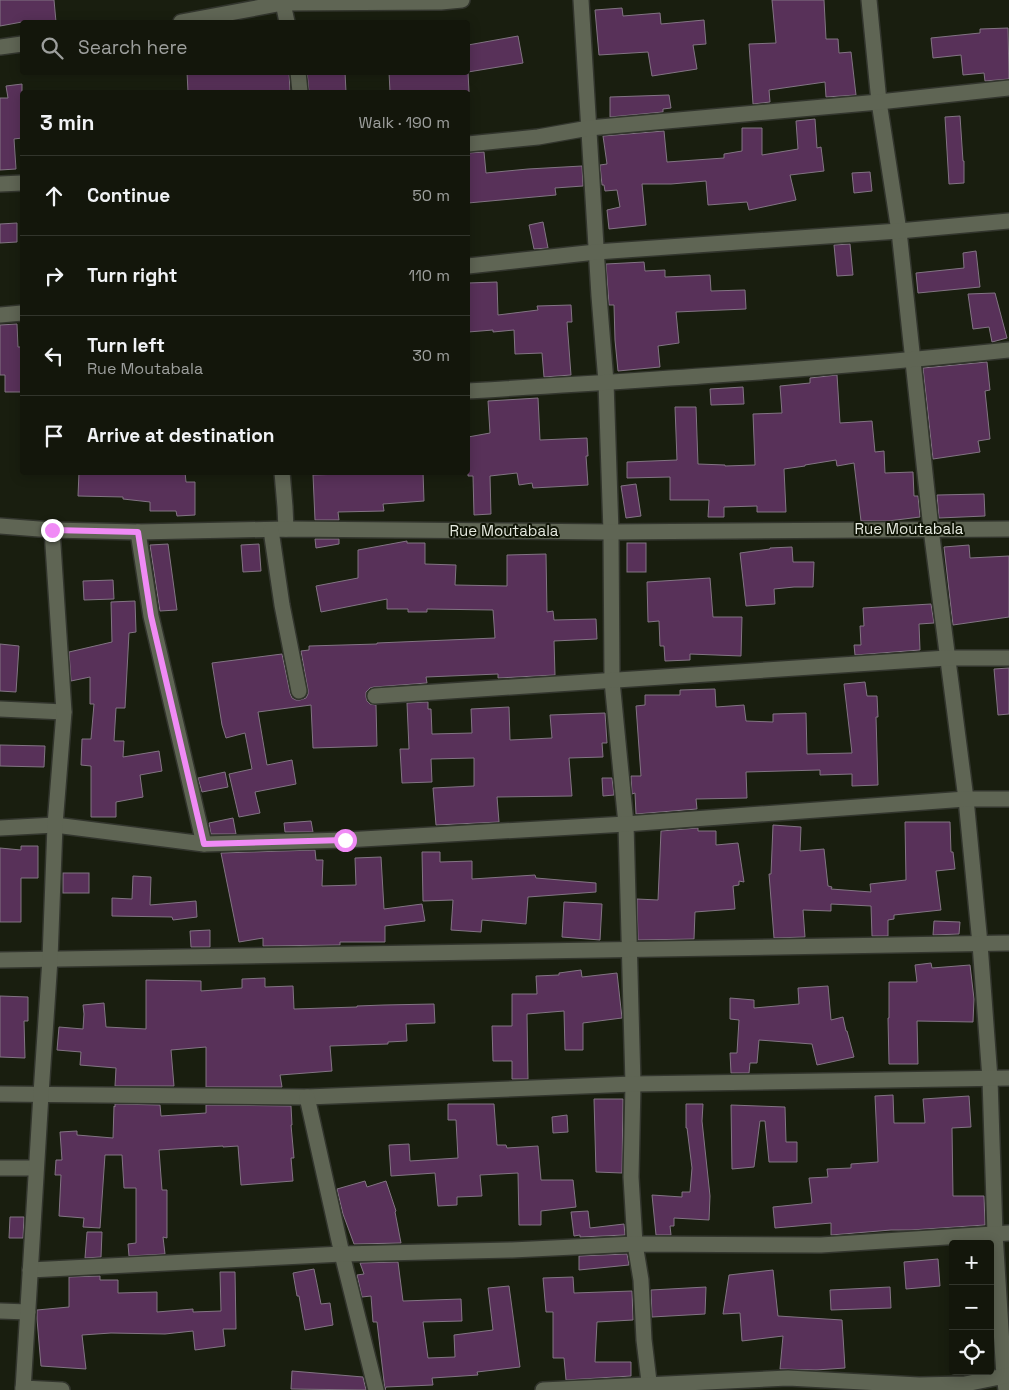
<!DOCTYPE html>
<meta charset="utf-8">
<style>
:root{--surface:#13160b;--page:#1c1f14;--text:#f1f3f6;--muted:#9d9f9d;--line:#32352c}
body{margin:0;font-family:"Space Grotesk",sans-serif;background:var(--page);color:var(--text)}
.controls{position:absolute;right:15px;bottom:15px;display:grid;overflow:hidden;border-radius:5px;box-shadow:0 2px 12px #0003}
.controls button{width:45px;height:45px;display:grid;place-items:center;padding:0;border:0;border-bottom:1px solid var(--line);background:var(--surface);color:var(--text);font:25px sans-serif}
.stop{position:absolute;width:15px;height:15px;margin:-11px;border:4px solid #f08bf5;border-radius:50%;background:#fff}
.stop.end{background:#f08bf5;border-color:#fff;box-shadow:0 1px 5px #0008}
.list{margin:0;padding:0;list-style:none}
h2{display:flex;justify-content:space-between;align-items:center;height:65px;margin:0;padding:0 20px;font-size:21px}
h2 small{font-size:16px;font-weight:400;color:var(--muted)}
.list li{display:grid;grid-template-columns:32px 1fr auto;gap:15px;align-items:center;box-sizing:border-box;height:80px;padding:0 20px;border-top:1px solid var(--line)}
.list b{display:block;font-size:19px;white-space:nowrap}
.list p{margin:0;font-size:16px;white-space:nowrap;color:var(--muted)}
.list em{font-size:16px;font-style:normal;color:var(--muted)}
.icon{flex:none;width:28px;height:28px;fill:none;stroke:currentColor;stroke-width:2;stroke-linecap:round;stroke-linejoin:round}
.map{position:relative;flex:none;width:1009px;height:1390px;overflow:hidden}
.search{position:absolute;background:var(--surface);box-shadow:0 2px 12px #0003;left:20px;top:20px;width:450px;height:55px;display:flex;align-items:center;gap:12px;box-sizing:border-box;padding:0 18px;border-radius:5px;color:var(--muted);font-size:19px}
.panel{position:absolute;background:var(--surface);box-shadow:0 2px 12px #0003;left:20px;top:90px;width:450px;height:385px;border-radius:5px}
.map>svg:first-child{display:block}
.building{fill:#583159;stroke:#827483}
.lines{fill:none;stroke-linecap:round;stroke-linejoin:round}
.minor-casing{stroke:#32352d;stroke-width:18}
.minor{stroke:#5f6554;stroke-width:15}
.route{stroke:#f08bf5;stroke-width:6}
.labels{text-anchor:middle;stroke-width:4;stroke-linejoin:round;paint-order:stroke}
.street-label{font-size:15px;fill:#e6eae0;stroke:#101506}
</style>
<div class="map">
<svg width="1009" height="1390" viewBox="0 0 1009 1390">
<rect width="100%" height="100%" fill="#191e0f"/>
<!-- building -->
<g class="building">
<path d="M0,0H54L56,22H22L0,26Z"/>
<path d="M772,0H824L826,39H838L839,53L851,52L856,95L826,97L825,82L769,90L770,102L753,104L749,44L776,43Z"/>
<path d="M622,8L623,16L660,13L661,24L704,20L706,44L693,45L697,69L652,76L648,52L599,55L595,10Z"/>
<path d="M1008,28L1009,79L985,81L984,73L963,75L961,55L933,58L931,38L980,33V29Z"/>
<path d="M518,36L523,63L468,72V45Z"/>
<path d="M187,72H224L225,74L253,72H289L290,91L257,92H188Z"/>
<path d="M307,72H345L346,92H309Z"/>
<path d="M389,72H468L469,92H390Z"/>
<path d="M22,84V138L14,139L16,169L0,170V98H8L6,86Z"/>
<path d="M669,95L671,108L663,109V112L610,117V97Z"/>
<path d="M960,116L963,161H964V183L949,184L945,117Z"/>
<path d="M815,119L817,148L821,147L824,171L790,175L796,200L749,210L747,202L708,205L706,181L671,184H642L646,225L609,229L607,210L620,207L617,190L605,191L604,185H602L600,165L607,164L603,136L664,131L667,162L724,158V154L742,151V128H762V155L798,149L796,121Z"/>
<path d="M484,152L486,173L528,169L582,166L583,186L555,188L556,195L468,203V153Z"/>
<path d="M870,172L872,191L854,193L852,173Z"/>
<path d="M543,222L548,248L534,249L529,225Z"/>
<path d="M17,223V242L0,243V224Z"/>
<path d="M850,244L853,275L837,276L834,245Z"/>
<path d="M976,251L980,287L918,293L916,273L964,268L963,253Z"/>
<path d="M644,262L645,271L665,270V277L710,275L711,291L745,290L746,309L676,312L679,343L658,346L660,367L618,371L615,340L614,305H609L606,264Z"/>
<path d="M497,282L498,315L538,310L537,306L571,305L572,322H567L571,375L544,377L542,353L515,354L514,330L493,332V330L468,332V283Z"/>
<path d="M995,293L1007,338L992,342L989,327L973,329L968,294Z"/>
<path d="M17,324L18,347H22V392H5V375H0V325Z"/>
<path d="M987,362L990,390L985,391L990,439L978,441L980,452L933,459L923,368Z"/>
<path d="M837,375L840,423L872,421L875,452L884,451L885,473L913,472L914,496H918L920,517L888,521H861L854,463L837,466L836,460L805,465V466L784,469L786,512H757V506L724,507V517H708L709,500H670V477L627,478V462L677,460L675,407H696L698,464L725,465V466L755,465L753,414L782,413L780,386L810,383V378Z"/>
<path d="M743,387L744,404L711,405L710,389Z"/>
<path d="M538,398L540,440L587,438L588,456H586L588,485L533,488L532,483L519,485L517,473L490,476L491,514L474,515L473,476H468V437L490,433L488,401Z"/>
<path d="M79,472H185L186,482H195V515L177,516L176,511H150V502L123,499V497L78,496Z"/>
<path d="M342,472H423L424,501L383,504L384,511L338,512L339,520H315L313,475L342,474Z"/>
<path d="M636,484L641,516L626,518L621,486Z"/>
<path d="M984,494L985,516L939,518L937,495Z"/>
<path d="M315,539H339V544L316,548Z"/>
<path d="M407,541V543H425V564L456,565L455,585L507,586V555L546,554L547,612L553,611L554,620L596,619L597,639L554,641L555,675L498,678V674L426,677L427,683L374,687L370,688L366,692V697L367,701L370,704L376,705L377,746L313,748L311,705L258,712L267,765L292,760L296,784L255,792L260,813L239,817L229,774L252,769L245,733L226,738L222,725L212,663L282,654L290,693L292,698L296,700H300L306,698L308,694V690L301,651L309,650V646L377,644V643L495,638L493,610L427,609V612H408V609H387V599L321,612L316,586L358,578V550Z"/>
<rect x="627" y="543" width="19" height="29"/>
<path d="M168,544L177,610L160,611L150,545Z"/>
<path d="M259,544L261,571L243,572L241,545Z"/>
<path d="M969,545L970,558L1009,556V617L953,625L944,547Z"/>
<path d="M792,547L793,562H814L813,587H794L774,589L775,604L746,606L740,553L770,549V548Z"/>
<path d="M710,578L713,617H742L741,656L690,654V660L665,661L664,646H660L659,621L648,622L647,582Z"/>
<path d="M113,580L114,599L84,600L83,581Z"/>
<path d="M135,601L136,632L129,633L125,708H116L114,741H124L123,757L159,751L162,771L140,775L143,797L116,802V817H91V766L81,765L82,739H91L94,704H90V677L71,681L69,652L112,642L111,602Z"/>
<path d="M931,604L934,623L919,624L920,650L855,655L854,645H861L860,626H864L863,608Z"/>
<path d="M0,644L19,646L16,692L0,691Z"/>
<path d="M1009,668V714L998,715L994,669Z"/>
<path d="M865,682L867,696H877L878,717H876L878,785L852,786V774L820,775V770L746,772L747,798L696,799L697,809L636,814L635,793L632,794L631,776H641L636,706L645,705V695H680V690L715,689L716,707L744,705L746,721L773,722V714L806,713L807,754L852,753L844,684Z"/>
<path d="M428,702V709H431L432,734L472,733L471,709L509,707L510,740L552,738L550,715L605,713L607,743H602L603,757L569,758L572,796L497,797L499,822L436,825L433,788L474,786V758L431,759L432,782L402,783L400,749H409L407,703Z"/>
<path d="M0,745L45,746L44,767L0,766Z"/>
<path d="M225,772L228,787L202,792L198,778Z"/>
<path d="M602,778H612L614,795L603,796Z"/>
<path d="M233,818L236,834H211L209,823Z"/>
<path d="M311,821L313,832H285L284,823Z"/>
<path d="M905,822H950L951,852H953L955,869L936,871L941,910L894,915V919L888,920V936H872L871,906L831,904V911L803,910L805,937L774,938L769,874H771L773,825L801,827L800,851L824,849L828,886L832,887L831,889L871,892L870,884L906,880Z"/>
<path d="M698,828V831H716V845L738,843L744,882L739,881V885L733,886L735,909L695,912L694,939L638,940L637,899L658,900L661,831Z"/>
<path d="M21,846H38V878H21V922H0V848L21,850Z"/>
<path d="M315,850L316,860H323L322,886L356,885L355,858L381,857L384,909L422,904L425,921L385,926V942H340V945L263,946V938L239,942L221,853Z"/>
<path d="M422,852H440V862L472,861V879L535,875L536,878L596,883V892L528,897L526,924L482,920L481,932L451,930L453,900L423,901Z"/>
<rect x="63" y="873" width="26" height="20"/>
<path d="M133,876L151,877L150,905L196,901L197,917L173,920L172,917L112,916V898L132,899Z"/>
<path d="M564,902L602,904L600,940L562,937Z"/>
<path d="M934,921L960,922L959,934L933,935Z"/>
<path d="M210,930V947H191L190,931Z"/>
<path d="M931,963L932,968L970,965L974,999L973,1022L917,1021L918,1064H889L888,1018H889V982H917L915,965Z"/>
<path d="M581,970L582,977L617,973L622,1018L583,1023V1050H565L564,1011L527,1014L528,1079H512V1061H493L492,1026H512V994H537L536,976L559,975V973Z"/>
<path d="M265,978V987L293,986L294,1009L357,1007V1006L384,1005L434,1004L435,1023L406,1024L407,1041L388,1042V1044L330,1046L332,1071L280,1075L282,1087H206V1047L171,1050L174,1086H115L116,1068L80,1065L81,1052L57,1050L59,1027L83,1029L84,1014L83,1005L104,1003L106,1027L146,1029V980L201,981V991L242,988V979Z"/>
<path d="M828,986L831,1020L843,1017L846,1031H847L854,1057L817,1065L812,1044L759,1040L757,1063H750L749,1073H731L730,1053H737L739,1020L730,1019V998L754,1000V1008L799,1004L798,988Z"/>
<path d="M0,996L28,997V1021H24L25,1058L0,1057Z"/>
<path d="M893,1095L894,1123H925L923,1099L969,1096L971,1127L952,1128L953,1196H984L985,1225L911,1230H891L831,1235V1223L775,1228L773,1207L812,1203L809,1178L828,1177L827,1169L851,1168V1164L878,1162L875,1096Z"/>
<path d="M594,1099H623L622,1173L596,1172Z"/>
<path d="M115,1104L160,1105L161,1116L206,1113V1105L291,1106L292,1125H291L294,1158H291L293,1181L241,1185L238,1146L223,1147V1146L159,1150L162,1190H167V1238L163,1237L165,1254L129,1256L128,1244L136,1243V1188H124L122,1155H105L100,1228L83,1227L84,1218L59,1216L61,1175H55L56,1160H62L60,1132L77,1131V1135L113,1138L114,1106L115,1107Z"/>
<path d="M448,1104H494L497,1145H506L507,1148L538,1146L541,1180H573L576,1207L541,1211V1225H519L518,1173L480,1175L482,1196L457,1197V1205L438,1206L435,1173L391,1176L389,1145L409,1144L410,1161L458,1158L456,1120H448Z"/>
<path d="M686,1104H703L702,1121L710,1196L709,1220L674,1218V1226H670L671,1235H656L652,1195L682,1197V1192H690L692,1168L687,1128H686Z"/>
<path d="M731,1105L785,1107L786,1142H797V1162H769L765,1121H760L754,1167L732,1169Z"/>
<path d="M567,1115L568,1132L553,1133L552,1117Z"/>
<path d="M365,1181L367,1187L386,1181L396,1211L395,1212L401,1243L354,1244L343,1214L337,1189Z"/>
<path d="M588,1211L590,1228L624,1224L625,1235L580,1237V1235L574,1236L571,1212Z"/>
<path d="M10,1217H24L23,1238H9Z"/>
<path d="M87,1232H102L101,1257L85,1258Z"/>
<path d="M627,1254L629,1265L579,1270V1256Z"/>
<path d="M938,1259L940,1286L906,1289L904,1262Z"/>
<path d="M398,1262L403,1301L461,1299L462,1321L423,1322L428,1358L455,1357L454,1335L493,1330L488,1288L509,1286L520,1367L477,1372L478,1375L432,1378L433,1385L386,1387L385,1390L377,1322H373L371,1296L362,1297L357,1275L364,1274L360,1263Z"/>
<path d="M314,1269L321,1304L330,1303L333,1325L305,1330L299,1296H297L293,1273Z"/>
<path d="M773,1270L778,1316L842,1320L845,1368L816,1370L780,1369L783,1336L742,1341L740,1313L723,1314L729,1275Z"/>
<path d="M220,1272H235L236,1329H223L225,1346L195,1350L193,1331L165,1334L111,1333L82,1335L86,1369L41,1366L37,1319V1310L69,1307V1277L100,1276V1280H118V1293L157,1292V1312L193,1309V1312L221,1311Z"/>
<path d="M573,1277L574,1293L632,1291L633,1320L597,1322L595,1362H631V1376L566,1380L564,1358H553V1312H546L543,1278Z"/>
<path d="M706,1287L705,1314L652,1317L651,1290Z"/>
<path d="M890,1287L891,1308L831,1310L830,1290Z"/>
<path d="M292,1371L363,1377L366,1390L291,1389Z"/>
</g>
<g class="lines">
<!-- minor casing -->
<g class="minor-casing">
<g id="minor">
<path d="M283,0V3L287,22"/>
<path d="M581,0L599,296L606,382L611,532L612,681L626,824L633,1084L631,1177L635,1244L641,1280L644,1340L650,1390"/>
<path d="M869,0L879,102L899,231L931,529L966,799L980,944L990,1079L995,1234L1004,1376L1006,1390"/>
<path d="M181,22L283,3L441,2L462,0"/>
<path d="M0,47L22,44"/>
<path d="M298,72L300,92"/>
<path d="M468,144L538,137L589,128L879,102L1009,88"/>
<path d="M0,184L22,183"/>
<path d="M468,266L596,252L899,231L1009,221"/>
<path d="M0,315L22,313"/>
<path d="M468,391C648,380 829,369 1009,350"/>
<path d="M282,472L285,507L286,529"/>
<path d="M0,526L52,530L138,532L286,529L611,532L1009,529"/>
<path d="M271,530L282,605L299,691"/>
<path d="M138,532L151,616L204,844"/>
<path d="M375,696L947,658H1009"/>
<path d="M0,709L64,712"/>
<path d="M0,828L55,825L204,844L345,840L626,824L966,799H1009"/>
<path d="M0,960L1009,943"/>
<path d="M0,1094L307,1097L633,1084L1009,1078"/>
<path d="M307,1097L342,1254L376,1390"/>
<path d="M0,1168H36"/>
<path d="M30,1270L342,1254L512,1250L635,1244L821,1245L1009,1233"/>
<path d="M0,1311L28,1312"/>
<path d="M23,1388L62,1390"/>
<path d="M23,1390L41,1094L50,959L55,825L64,712L52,530"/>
<path d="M543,1390L788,1378L919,1385L965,1384L1009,1375"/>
</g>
</g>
<!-- minor -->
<use href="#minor" class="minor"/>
</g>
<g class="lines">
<!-- route -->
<path class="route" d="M52,530L138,532L151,616L204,844L345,840"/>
</g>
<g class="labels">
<!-- street labels -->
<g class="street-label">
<text x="909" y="534">Rue Moutabala</text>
<text x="504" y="536">Rue Moutabala</text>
</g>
</g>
</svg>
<div class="controls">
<button>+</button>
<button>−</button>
<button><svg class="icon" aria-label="locate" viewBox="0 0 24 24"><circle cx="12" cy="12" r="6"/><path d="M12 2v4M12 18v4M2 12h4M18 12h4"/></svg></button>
</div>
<div class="stop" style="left:345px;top:840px"></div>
<div class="stop end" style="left:52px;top:530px"></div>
<div class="search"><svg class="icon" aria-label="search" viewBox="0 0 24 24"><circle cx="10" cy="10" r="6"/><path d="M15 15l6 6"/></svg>Search here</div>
<section class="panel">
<h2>3 min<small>Walk · 190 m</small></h2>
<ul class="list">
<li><svg class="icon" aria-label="ahead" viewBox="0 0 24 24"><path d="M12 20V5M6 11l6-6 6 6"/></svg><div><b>Continue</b></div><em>50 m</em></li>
<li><svg class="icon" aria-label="right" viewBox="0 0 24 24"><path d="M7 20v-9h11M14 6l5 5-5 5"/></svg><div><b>Turn right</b></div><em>110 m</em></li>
<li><svg class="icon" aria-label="left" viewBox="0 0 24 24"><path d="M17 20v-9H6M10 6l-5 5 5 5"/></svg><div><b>Turn left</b><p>Rue Moutabala</p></div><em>30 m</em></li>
<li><svg class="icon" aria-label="arrive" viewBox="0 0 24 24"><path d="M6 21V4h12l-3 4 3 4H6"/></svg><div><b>Arrive at destination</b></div></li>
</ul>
</section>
</div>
